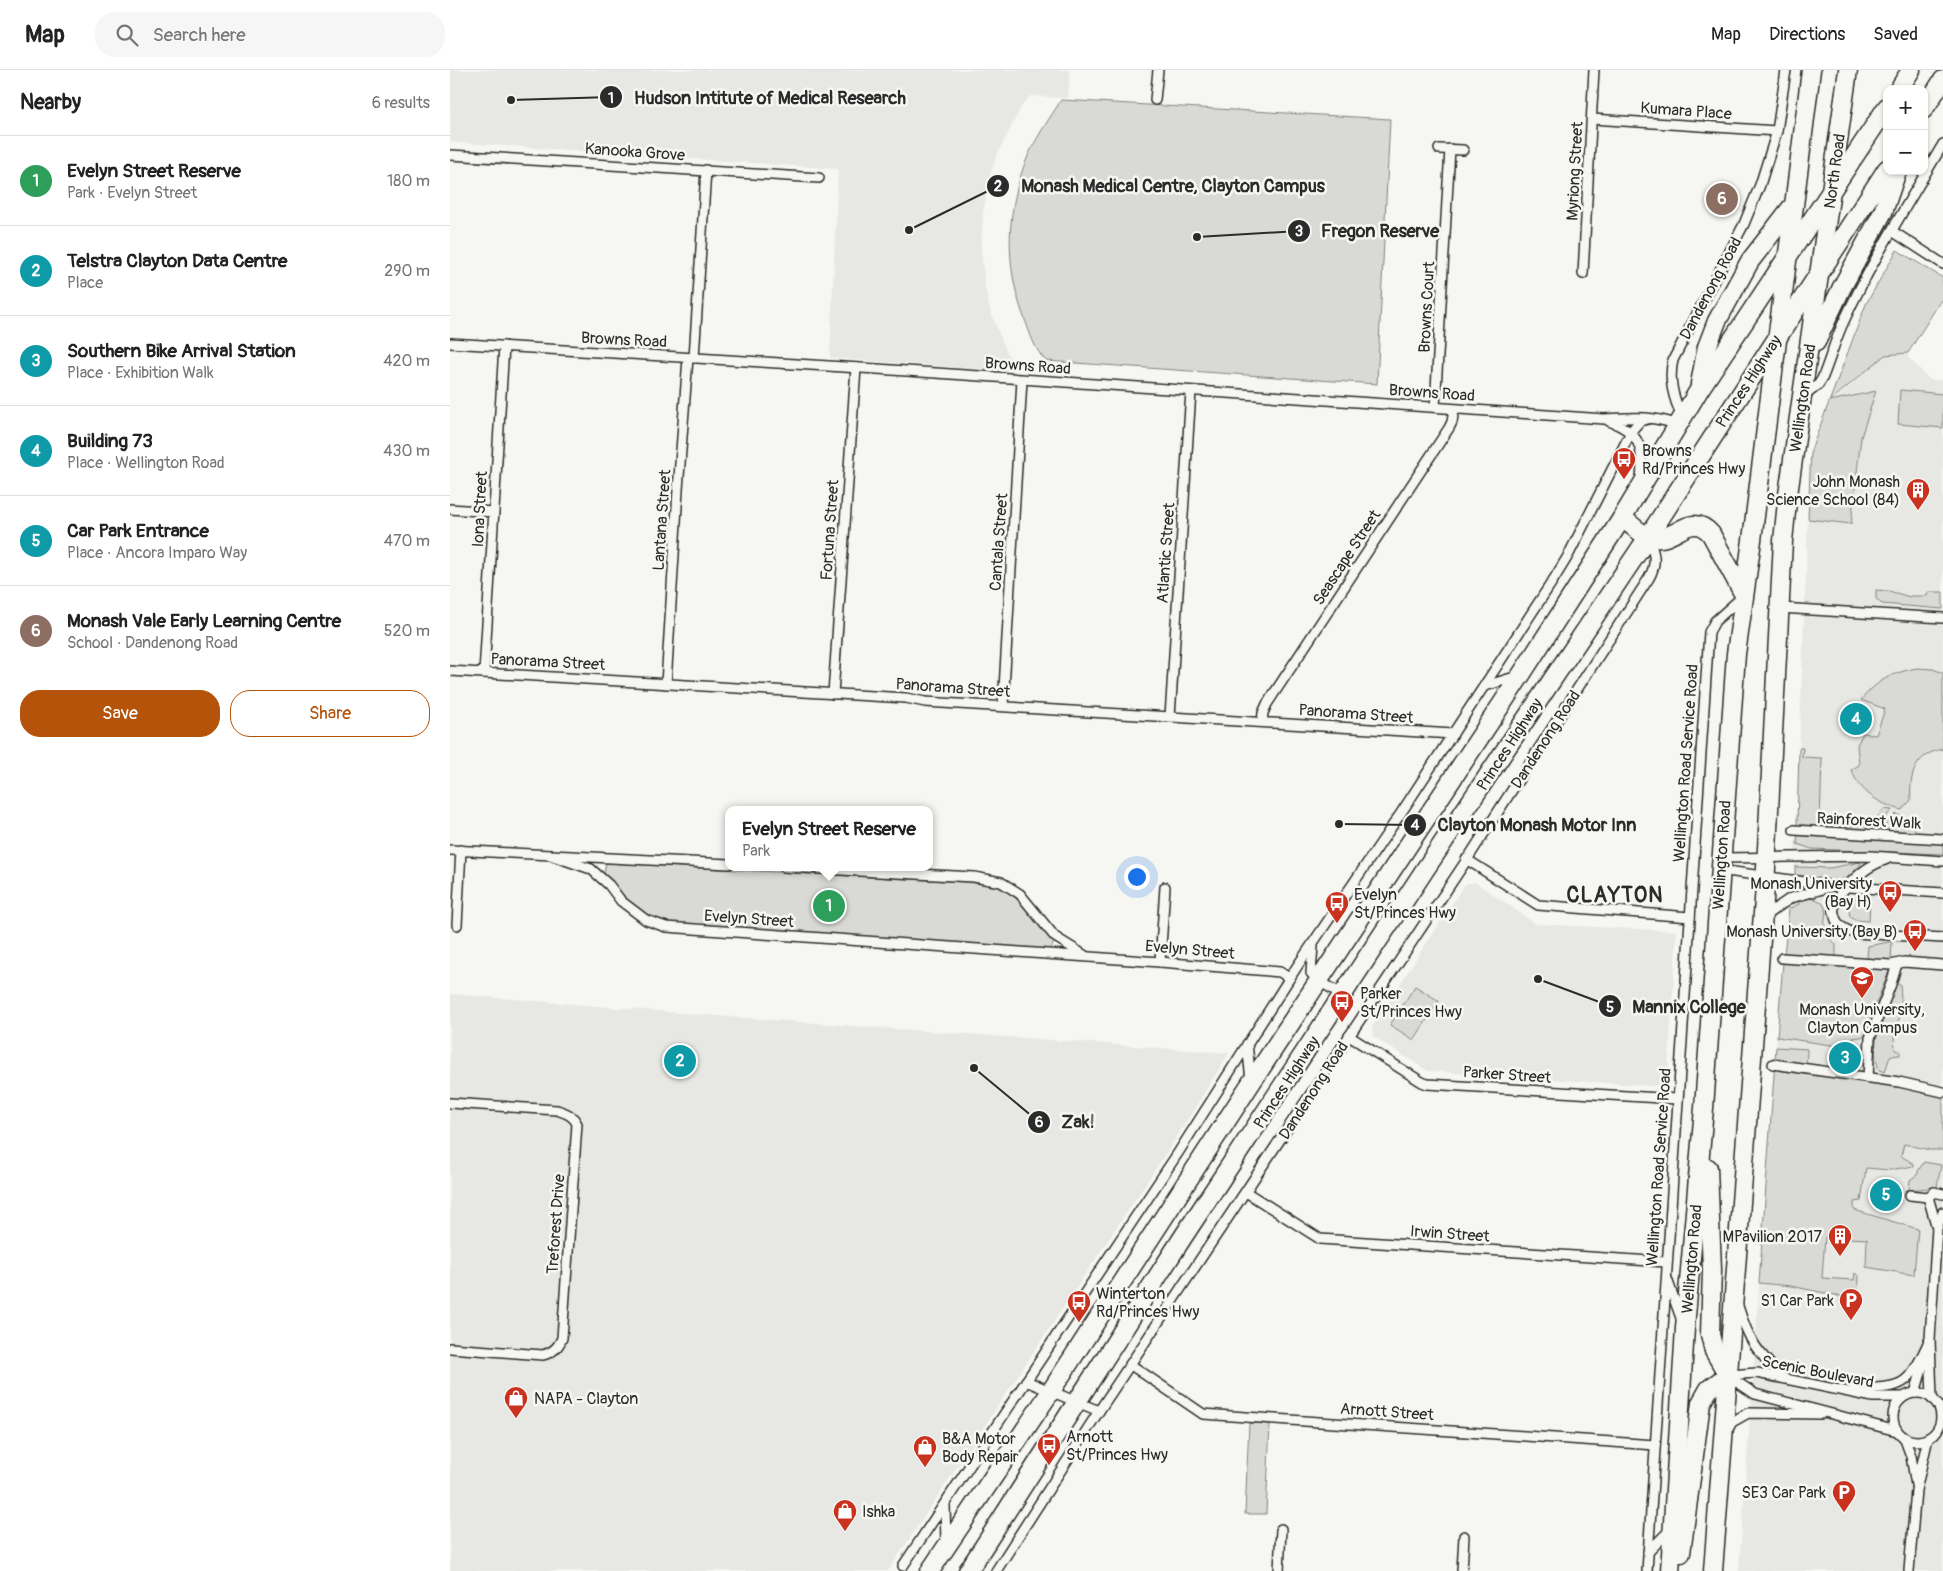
<!DOCTYPE html>
<meta charset="utf-8">
<style>
:root{--surface:#fff;--page:#f6f6f6;--text:#222;--muted:#767676;--line:#e0e0e0;--accent:#b45309}
body{margin:0;font-family:Pangolin,sans-serif;background:var(--page);color:var(--text)}
.controls{position:absolute;right:15px;top:15px;display:grid;overflow:hidden;border-radius:10px;box-shadow:0 1px 4px #0004}
.controls button{width:45px;height:45px;display:grid;place-items:center;padding:0;border:0;border-bottom:1px solid var(--line);background:var(--surface);color:var(--text);font:25px sans-serif}
.you{position:absolute;left:686px;top:806px;width:18px;height:18px;margin:-12px;border:4px solid #fff;border-radius:50%;background:#1a73e8;box-shadow:0 0 0 8px #1a73e833}
.badge{display:grid;place-items:center;width:32px;height:32px;border-radius:50%;background:var(--accent);color:#fff;font-size:16px;font-weight:700}
.pin{position:absolute;translate:-50% -50%;border:2px solid #fff;box-shadow:0 1px 5px #0006}
.popup{position:absolute;left:275px;top:736px;width:208px;height:65px;box-sizing:border-box;display:grid;place-content:center;border-radius:10px;background:var(--surface);filter:drop-shadow(0 1px 4px #0005);font-size:16px;white-space:nowrap;color:var(--muted)}
.popup b{font-size:19px;color:var(--text)}
.popup::after{content:'';position:absolute;left:50%;top:100%;margin-left:-10px;border:10px solid transparent;border-top-color:var(--surface)}
.list{margin:0;padding:0;list-style:none}
h2{display:flex;justify-content:space-between;align-items:center;height:65px;margin:0;padding:0 20px;font-size:21px}
h2 small{font-size:16px;font-weight:400;color:var(--muted)}
.list li{display:grid;grid-template-columns:32px 1fr auto;gap:15px;align-items:center;box-sizing:border-box;height:90px;padding:0 20px;border-top:1px solid var(--line)}
.list b{display:block;font-size:19px;white-space:nowrap}
.list p{margin:0;font-size:16px;white-space:nowrap;color:var(--muted)}
.list em{font-size:16px;font-style:normal;color:var(--muted)}
.actions{display:flex;gap:10px;padding:15px 20px}
.actions a{flex:1;padding:11px 0;border:1px solid var(--accent);border-radius:20px;text-align:center;font-size:18px;color:var(--accent)}
.actions .main{background:var(--accent);color:#fff}
.icon{flex:none;width:28px;height:28px;fill:none;stroke:currentColor;stroke-width:2;stroke-linecap:round;stroke-linejoin:round}
.map{position:relative;flex:none;width:1493px;height:1501px;overflow:hidden}
header{display:flex;align-items:center;gap:30px;box-sizing:border-box;height:70px;padding:0 25px;background:var(--surface);border-bottom:1px solid var(--line)}
header strong{font-size:24px}
nav{display:flex;gap:28px;margin-inline-start:auto;font-size:18px}
.search{width:350px;height:45px;background:var(--page);display:flex;align-items:center;gap:12px;box-sizing:border-box;padding:0 18px;border-radius:20px;color:var(--muted);font-size:19px}
main{display:flex}
aside{flex:1;background:var(--surface)}
.map>svg:first-child{display:block}
.built{fill:#e7e7e3}
.green{fill:#d9d9d5;stroke:#828280}
.lines{fill:none;stroke-linecap:round;stroke-linejoin:round}
.street-casing{stroke:#2b2b2b;stroke-width:12}
.highway-casing{stroke:#2b2b2b;stroke-width:21}
.street{stroke:#f6f6f2;stroke-width:9}
.highway{stroke:#f6f6f2;stroke-width:18}
.labels{text-anchor:middle;stroke-width:5;stroke-linejoin:round;paint-order:stroke}
.street-label{font-size:16px;fill:#2b2b2b;stroke:#f6f6f2}
.poi-label{font-size:16px;fill:#2b2b2b;stroke:#f6f6f2;text-anchor:start}
.district-label{font-size:21px;font-weight:bold;letter-spacing:1px;fill:#2b2b2b;stroke:#f6f6f2}
.leader{fill:none;stroke:#2b2b2b;stroke-width:2}
.callout-dot{fill:#2b2b2b;stroke:#f6f6f2;stroke-width:2}
.mark-label{font-size:15px;text-anchor:middle;font-weight:bold;fill:#fff}
.callout-label{font-size:18px;text-anchor:middle;font-weight:bold;fill:#2b2b2b;stroke:#f6f6f2;stroke-width:5;stroke-linejoin:round;paint-order:stroke}
</style>
<header>
<strong>Map</strong>
<div class="search"><svg class="icon" aria-label="search" viewBox="0 0 24 24"><circle cx="10" cy="10" r="6"/><path d="M15 15l6 6"/></svg>Search here</div>
<nav><a>Map</a><a>Directions</a><a>Saved</a></nav>
</header>
<main>
<aside>
<h2>Nearby<small>6 results</small></h2>
<ul class="list">
<li><span class="badge" style="background:#2e9e5b">1</span><div><b>Evelyn Street Reserve</b><p>Park · Evelyn Street</p></div><em>180 m</em></li>
<li><span class="badge" style="background:#0f9aa8">2</span><div><b>Telstra Clayton Data Centre</b><p>Place</p></div><em>290 m</em></li>
<li><span class="badge" style="background:#0f9aa8">3</span><div><b>Southern Bike Arrival Station</b><p>Place · Exhibition Walk</p></div><em>420 m</em></li>
<li><span class="badge" style="background:#0f9aa8">4</span><div><b>Building 73</b><p>Place · Wellington Road</p></div><em>430 m</em></li>
<li><span class="badge" style="background:#0f9aa8">5</span><div><b>Car Park Entrance</b><p>Place · Ancora Imparo Way</p></div><em>470 m</em></li>
<li><span class="badge" style="background:#8d6e63">6</span><div><b>Monash Vale Early Learning Centre</b><p>School · Dandenong Road</p></div><em>520 m</em></li>
</ul>
<div class="actions"><a class="main">Save</a><a>Share</a></div>
</aside>
<div class="map">
<svg width="1493" height="1501" viewBox="0 0 1493 1501">
<rect width="100%" height="100%" fill="#f6f6f2"/>
<filter id="ink" filterUnits="userSpaceOnUse"><feTurbulence type="fractalNoise" baseFrequency=".02" numOctaves="2"/><feDisplacementMap in="SourceGraphic" scale="10" xChannelSelector="R" yChannelSelector="G"/><feConvolveMatrix kernelMatrix="1 2 1 2 8 2 1 2 1" color-interpolation-filters="sRGB"/></filter>
<g filter="url(#ink)">
<!-- built -->
<g class="built">
<path d="M0,0H620L618,28L580,26L571,37L547,85L540,105L533,143L531,177L535,218L541,244L565,302L380,288L388,99L0,72Z"/>
<path d="M1458,283V287L1480,310H1493V1501H1289L1326,981L1337,848L1339,839L1343,837L1360,398L1367,363L1378,335L1435,285Z"/>
<path d="M1025,812L1086,854L1227,861L1217,1017L978,1001L924,967L922,957L1015,814Z"/>
<path d="M0,924L255,945L779,983L730,1062L438,1501H0Z"/>
</g>
<!-- green -->
<g class="green">
<path d="M611,30L940,49L927,314L596,291C584,279 580,263 574,247C554,195 556,137 578,86C587,66 600,48 611,30Z"/>
<path d="M1447,180L1493,208V227L1458,283L1435,285L1380,331L1426,321L1411,367L1401,454L1358,449L1361,380L1416,234Z"/>
<path d="M1450,320L1493,324V358L1448,354Z"/>
<path d="M1426,520L1439,521L1460,527V526H1477L1478,522H1493V539L1432,534L1426,529Z"/>
<path d="M1467,598L1483,599L1493,603V679C1465,684 1459,705 1461,730L1452,740C1429,734 1411,723 1401,700L1409,695L1407,675L1413,663L1426,665L1435,639L1411,630C1428,610 1441,603 1467,598Z"/>
<path d="M1349,678H1353L1352,687L1372,688L1370,753L1389,754L1391,752L1396,755L1395,759L1347,756Z"/>
<path d="M1434,739L1442,740L1424,760H1417V756H1398L1406,746L1422,754Z"/>
<path d="M1446,744L1457,749L1465,755L1464,764L1434,762V756Z"/>
<path d="M1348,765L1493,773V784L1362,779L1347,774Z"/>
<path d="M1410,792L1411,794L1399,807L1385,812L1345,805V797L1380,798Z"/>
<path d="M156,793L514,812C524,813 536,813 545,816C571,825 588,853 604,873L600,880L222,856C206,851 190,843 178,830C170,821 163,812 154,803Z"/>
<path d="M1357,827C1394,833 1359,856 1386,874V888L1334,884L1339,839L1349,834V830Z"/>
<path d="M1404,828H1413L1420,831L1419,851L1405,850L1400,847L1398,834Z"/>
<path d="M1439,872H1442L1441,890L1417,889L1418,876Z"/>
<path d="M1333,892L1440,899L1418,953L1417,966L1403,968L1404,976L1401,978L1327,967Z"/>
<path d="M1446,914H1450L1452,943L1447,953L1444,966L1445,980L1450,981V985L1440,986L1435,1002L1429,1000C1418,971 1435,941 1446,914Z"/>
<path d="M965,916L989,931L964,970L940,955Z"/>
<path d="M1326,977L1357,979L1356,1002L1449,1017L1493,1027V1080H1480L1454,1074L1451,1086L1464,1094V1096L1440,1100L1416,1098L1411,1131L1404,1132V1140L1468,1159L1464,1205L1416,1197L1417,1169L1375,1167L1372,1208L1404,1210L1405,1203L1409,1206L1408,1230L1341,1216L1309,1213Z"/>
<path d="M1474,1092L1491,1095L1487,1117L1459,1120L1460,1110L1468,1104V1101Z"/>
<path d="M799,1353L820,1354L816,1444H795Z"/>
</g>
<g class="lines">
<!-- street casing -->
<g class="street-casing">
<g id="street">
<path d="M705,30L708,0"/>
<path d="M1142,49L1327,61"/>
<path d="M989,79L1013,80"/>
<path d="M0,85L369,108"/>
<path d="M1442,161L1493,194"/>
<path d="M1133,204L1144,0"/>
<path d="M0,273L427,299L1154,349C1178,348 1204,345 1227,355"/>
<path d="M244,288L256,100"/>
<path d="M1353,327L1368,315L1372,309C1380,290 1385,270 1394,251C1422,190 1459,132 1493,74"/>
<path d="M985,337L1000,79"/>
<path d="M1232,347C1224,329 1218,311 1223,290L1294,154L1310,115L1327,61L1336,0"/>
<path d="M1159,351C1190,362 1194,378 1191,409"/>
<path d="M0,439L44,442"/>
<path d="M1330,538L1493,548"/>
<path d="M0,601L456,628L475,632L1003,664"/>
<path d="M34,603L54,276"/>
<path d="M216,614L228,420L238,288"/>
<path d="M1035,616L1068,606"/>
<path d="M383,624L406,298"/>
<path d="M553,636L572,310"/>
<path d="M720,647L741,321"/>
<path d="M812,652L813,643L817,634L999,358L1002,352L1004,339"/>
<path d="M1344,760L1493,769"/>
<path d="M0,780L279,794"/>
<path d="M103,786L141,799L159,815L171,831L196,850L216,857L710,892L830,902L839,908"/>
<path d="M1271,788L1421,786L1493,791"/>
<path d="M1016,789L1088,835L1240,847"/>
<path d="M1437,789C1418,796 1412,802 1398,815C1389,825 1379,835 1386,850C1390,858 1397,861 1405,863L1493,868"/>
<path d="M334,797L524,807L551,812L570,824L605,867L634,885"/>
<path d="M1270,800L1383,816L1493,823"/>
<path d="M1313,847L1341,828L1380,817"/>
<path d="M7,855L11,780"/>
<path d="M863,876L861,903L869,911L893,925"/>
<path d="M1332,888L1441,895L1454,892L1493,895"/>
<path d="M710,892L715,817"/>
<path d="M899,966L972,1012L977,1014L1227,1029"/>
<path d="M797,974L801,1010"/>
<path d="M1323,994L1449,1012L1493,1022"/>
<path d="M1418,1008L1420,968L1441,914L1447,894"/>
<path d="M0,1033L107,1040C116,1043 123,1045 127,1054L112,1268C108,1278 103,1282 93,1285L0,1278"/>
<path d="M796,1122L870,1169L1216,1192"/>
<path d="M1460,1125L1478,1127"/>
<path d="M1478,1127L1487,1158"/>
<path d="M1478,1127L1484,1122L1493,1124"/>
<path d="M1217,1209L1231,1248"/>
<path d="M1288,1236C1299,1272 1307,1281 1333,1308"/>
<path d="M681,1295L753,1344L1205,1375"/>
<path d="M1278,1305L1307,1303L1423,1327H1453"/>
<path d="M1278,1306L1305,1324L1447,1361"/>
<path d="M576,1311L649,1341"/>
<path d="M1404,1319C1454,1317 1457,1319 1479,1271"/>
<path d="M1465,1323L1475,1289"/>
<circle cx="1467" cy="1347" r="24"/>
<path d="M1482,1329L1480,1269L1487,1158L1493,1142"/>
<path d="M1278,1359L1282,1352L1298,1343L1371,1344"/>
<path d="M1454,1367L1461,1386L1466,1415"/>
<path d="M495,1435L496,1472"/>
<path d="M1198,1482L1221,1459"/>
<path d="M453,1496L728,1083L848,895L951,743L1104,509L1118,486L1182,360L1190,351L1198,349"/>
<path d="M546,1501L649,1341L1022,782L1199,508C1208,492 1204,482 1198,467"/>
<path d="M829,1501L831,1459"/>
<path d="M1012,1501L1014,1466"/>
<path d="M1197,1501L1259,562L1265,551L1292,527"/>
<path d="M1459,1501L1466,1420L1478,1368"/>
</g>
</g>
<!-- highway casing -->
<g class="highway-casing">
<g id="highway">
<path d="M1449,19L1461,0"/>
<path d="M1474,39L1493,10"/>
<path d="M1366,272L1392,217L1433,142L1447,101"/>
<path d="M1250,314L1257,277L1267,251L1300,191L1341,138"/>
<path d="M1172,448C1180,453 1189,463 1197,466C1224,478 1238,438 1261,464L1293,523"/>
<path d="M1258,1098L1262,1200L1260,1264L1264,1281L1278,1305"/>
<path d="M1231,1483L1251,1333L1259,1319L1278,1305"/>
<path d="M480,1501L601,1321L801,1013L1071,605L1172,448L1249,320L1437,37"/>
<path d="M518,1501L733,1167L974,801L1198,467L1437,99"/>
<path d="M1220,1501L1235,1258L1254,1038L1286,584L1302,470L1361,0"/>
<path d="M1263,1501L1315,817L1333,471L1337,432L1398,0"/>
</g>
</g>
<!-- street -->
<use href="#street" class="street"/>
<!-- highway -->
<use href="#highway" class="highway"/>
</g>
</g>
<!-- icons -->
<defs>
<g id="bus-pin" transform="scale(1.25)"><path d="M0 17L-7.5 6A9.5 9.5 0 1 1 7.5 6Z" fill="#c8321e" stroke="#f6f6f2"/><path d="M-5-6H5V4H4V6H2V4H-2V6H-4V4H-5ZM-3.5-4V0h7V-4ZM-3.5 1.2v1.5H-2V1.2ZM2 1.2v1.5H3.5V1.2Z" fill="#fff"/></g>
<g id="building-pin" transform="scale(1.25)"><path d="M0 17L-7.5 6A9.5 9.5 0 1 1 7.5 6Z" fill="#c8321e" stroke="#f6f6f2"/><path d="M-4-6H4V6H1V3H-1V6H-4ZM-2.5-4.3h1.7v1.8h-1.7ZM.8-4.3h1.7v1.8H.8ZM-2.5-1h1.7V.8h-1.7ZM.8-1h1.7V.8H.8Z" fill="#fff"/></g>
<g id="university-pin" transform="scale(1.25)"><path d="M0 17L-7.5 6A9.5 9.5 0 1 1 7.5 6Z" fill="#c8321e" stroke="#f6f6f2"/><path d="M0-5L7-2L0 1L-7-2ZM-4 1L0 2.5L4 1V4Q0 6-4 4Z" fill="#fff"/></g>
<g id="parking-pin" transform="scale(1.25)"><path d="M0 17L-7.5 6A9.5 9.5 0 1 1 7.5 6Z" fill="#c8321e" stroke="#f6f6f2"/><path d="M-3.5-5.5H1a3.5 3.5 0 0 1 0 7H-1V5.5H-3.5ZM-1-3.4V-.6H.8a1.4 1.4 0 0 0 0-2.8Z" fill="#fff"/></g>
<g id="shop-pin" transform="scale(1.25)"><path d="M0 17L-7.5 6A9.5 9.5 0 1 1 7.5 6Z" fill="#c8321e" stroke="#f6f6f2"/><path d="M-5-2.5h2.3a2.7 3.5 0 0 1 5.4 0H5L5.5 6h-11ZM-1.5-2.5h3a1.5 2.3 0 0 0-3 0Z" fill="#fff"/></g>
</defs>
<g fill-rule="evenodd">
<use href="#bus-pin" x="1174" y="389"/>
<use href="#building-pin" x="1468" y="420"/>
<use href="#bus-pin" x="1440" y="822"/>
<use href="#bus-pin" x="887" y="833"/>
<use href="#bus-pin" x="1465" y="861"/>
<use href="#university-pin" x="1412" y="908"/>
<use href="#bus-pin" x="892" y="932"/>
<use href="#building-pin" x="1390" y="1166"/>
<use href="#parking-pin" x="1401" y="1230"/>
<use href="#bus-pin" x="629" y="1232"/>
<use href="#shop-pin" x="66" y="1328"/>
<use href="#bus-pin" x="599" y="1375"/>
<use href="#shop-pin" x="475" y="1377"/>
<use href="#parking-pin" x="1394" y="1422"/>
<use href="#shop-pin" x="395" y="1441"/>
</g>
<g class="labels">
<!-- street labels -->
<g class="street-label">
<text transform="translate(1236 40) rotate(4)" y="6">Kumara Place</text>
<text transform="translate(185 81) rotate(4)" y="6">Kanooka Grove</text>
<text transform="translate(1124 101) rotate(-87)" y="6">Myriong Street</text>
<text transform="translate(1384 101) rotate(-82)" y="6">North Road</text>
<text transform="translate(1260 218) rotate(-62)" y="6">Dandenong Road</text>
<text transform="translate(976 237) rotate(-87)" y="6">Browns Court</text>
<text transform="translate(174 269) rotate(3)" y="6">Browns Road</text>
<text transform="translate(578 295) rotate(4)" y="6">Browns Road</text>
<text transform="translate(1298 311) rotate(-57)" y="6">Princes Highway</text>
<text transform="translate(982 322) rotate(4)" y="6">Browns Road</text>
<text transform="translate(1352 328) rotate(-82)" y="6">Wellington Road</text>
<text transform="translate(29 439) rotate(-87)" y="6">Iona Street</text>
<text transform="translate(211 450) rotate(-86)" y="6">Lantana Street</text>
<text transform="translate(379 460) rotate(-86)" y="6">Fortuna Street</text>
<text transform="translate(548 472) rotate(-86)" y="6">Cantala Street</text>
<text transform="translate(715 483) rotate(-86)" y="6">Atlantic Street</text>
<text transform="translate(896 487) rotate(-57)" y="6">Seascape Street</text>
<text transform="translate(98 591) rotate(3)" y="6">Panorama Street</text>
<text transform="translate(503 617) rotate(4)" y="6">Panorama Street</text>
<text transform="translate(906 643) rotate(4)" y="6">Panorama Street</text>
<text transform="translate(1095 669) rotate(-57)" y="6">Dandenong Road</text>
<text transform="translate(1059 674) rotate(-57)" y="6">Princes Highway</text>
<text transform="translate(1235 693) rotate(-86)" y="6">Wellington Road Service Road</text>
<text transform="translate(1419 750) rotate(3)" y="6">Rainforest Walk</text>
<text transform="translate(1271 785) rotate(-86)" y="6">Wellington Road</text>
<text transform="translate(299 848) rotate(4)" y="6">Evelyn Street</text>
<text transform="translate(740 879) rotate(5)" y="6">Evelyn Street</text>
<text transform="translate(1057 1004) rotate(4)" y="6">Parker Street</text>
<text transform="translate(836 1012) rotate(-57)" y="6">Princes Highway</text>
<text transform="translate(863 1020) rotate(-57)" y="6">Dandenong Road</text>
<text transform="translate(1208 1097) rotate(-86)" y="6">Wellington Road Service Road</text>
<text transform="translate(105 1154) rotate(-86)" y="6">Treforest Drive</text>
<text transform="translate(1000 1163) rotate(4)" y="6">Irwin Street</text>
<text transform="translate(1241 1189) rotate(-85)" y="6">Wellington Road</text>
<text transform="translate(1368 1301) rotate(11)" y="6">Scenic Boulevard</text>
<text transform="translate(937 1341) rotate(4)" y="6">Arnott Street</text>
</g>
<!-- poi labels -->
<g class="poi-label">
<text x="1192" y="386">Browns<tspan x="1192" dy="18">Rd/Princes Hwy</tspan></text>
<text x="1450" y="417" text-anchor="end">John Monash<tspan x="1450" dy="18">Science School (84)</tspan></text>
<text x="1422" y="819" text-anchor="end">Monash University<tspan x="1422" dy="18">(Bay H)</tspan></text>
<text x="904" y="830">Evelyn<tspan x="904" dy="18">St/Princes Hwy</tspan></text>
<text x="1448" y="867" text-anchor="end">Monash University (Bay B)</text>
<text x="910" y="929">Parker<tspan x="910" dy="18">St/Princes Hwy</tspan></text>
<text x="1412" y="945" text-anchor="middle">Monash University,<tspan x="1412" dy="18">Clayton Campus</tspan></text>
<text x="1372" y="1172" text-anchor="end">MPavilion 2017</text>
<text x="646" y="1229">Winterton<tspan x="646" dy="18">Rd/Princes Hwy</tspan></text>
<text x="1384" y="1236" text-anchor="end">S1 Car Park</text>
<text x="84" y="1334">NAPA - Clayton</text>
<text x="616" y="1372">Arnott<tspan x="616" dy="18">St/Princes Hwy</tspan></text>
<text x="492" y="1374">B&amp;A Motor<tspan x="492" dy="18">Body Repair</tspan></text>
<text x="1376" y="1428" text-anchor="end">SE3 Car Park</text>
<text x="412" y="1447">Ishka</text>
</g>
<!-- district labels -->
<g class="district-label">
<text x="1165" y="832">CLAYTON</text>
</g>
</g>
<!-- callouts -->
<path class="leader" d="M61 30L161 27M459 160L548 116M747 167L849 161M889 754L965 755M1088 909L1160 936M524 998L589 1052"/>
<g class="callout-dot">
<circle cx="61" cy="30" r="5"/>
<circle cx="459" cy="160" r="5"/>
<circle cx="747" cy="167" r="5"/>
<circle cx="889" cy="754" r="5"/>
<circle cx="1088" cy="909" r="5"/>
<circle cx="524" cy="998" r="5"/>
<circle cx="161" cy="27" r="12"/>
<circle cx="548" cy="116" r="12"/>
<circle cx="849" cy="161" r="12"/>
<circle cx="965" cy="755" r="12"/>
<circle cx="1160" cy="936" r="12"/>
<circle cx="589" cy="1052" r="12"/>
</g>
<g class="mark-label">
<text x="161" y="33">1</text>
<text x="548" y="121">2</text>
<text x="849" y="166">3</text>
<text x="965" y="760">4</text>
<text x="1160" y="942">5</text>
<text x="589" y="1057">6</text>
</g>
<g class="callout-label">
<text x="320" y="34">Hudson Intitute of Medical Research</text>
<text x="723" y="122">Monash Medical Centre, Clayton Campus</text>
<text x="930" y="167">Fregon Reserve</text>
<text x="1087" y="761">Clayton Monash Motor Inn</text>
<text x="1239" y="943">Mannix College</text>
<text x="628" y="1058">Zak!</text>
</g>
</svg>
<div class="controls">
<button>+</button>
<button>−</button>
</div>
<div class="you"></div>
<div class="pin badge" style="left:379px;top:836px;background:#2e9e5b">1</div>
<div class="popup"><b>Evelyn Street Reserve</b>Park</div>
<div class="pin badge" style="left:230px;top:991px;background:#0f9aa8">2</div>
<div class="pin badge" style="left:1395px;top:988px;background:#0f9aa8">3</div>
<div class="pin badge" style="left:1406px;top:649px;background:#0f9aa8">4</div>
<div class="pin badge" style="left:1436px;top:1125px;background:#0f9aa8">5</div>
<div class="pin badge" style="left:1272px;top:129px;background:#8d6e63">6</div>
</div>
</main>
